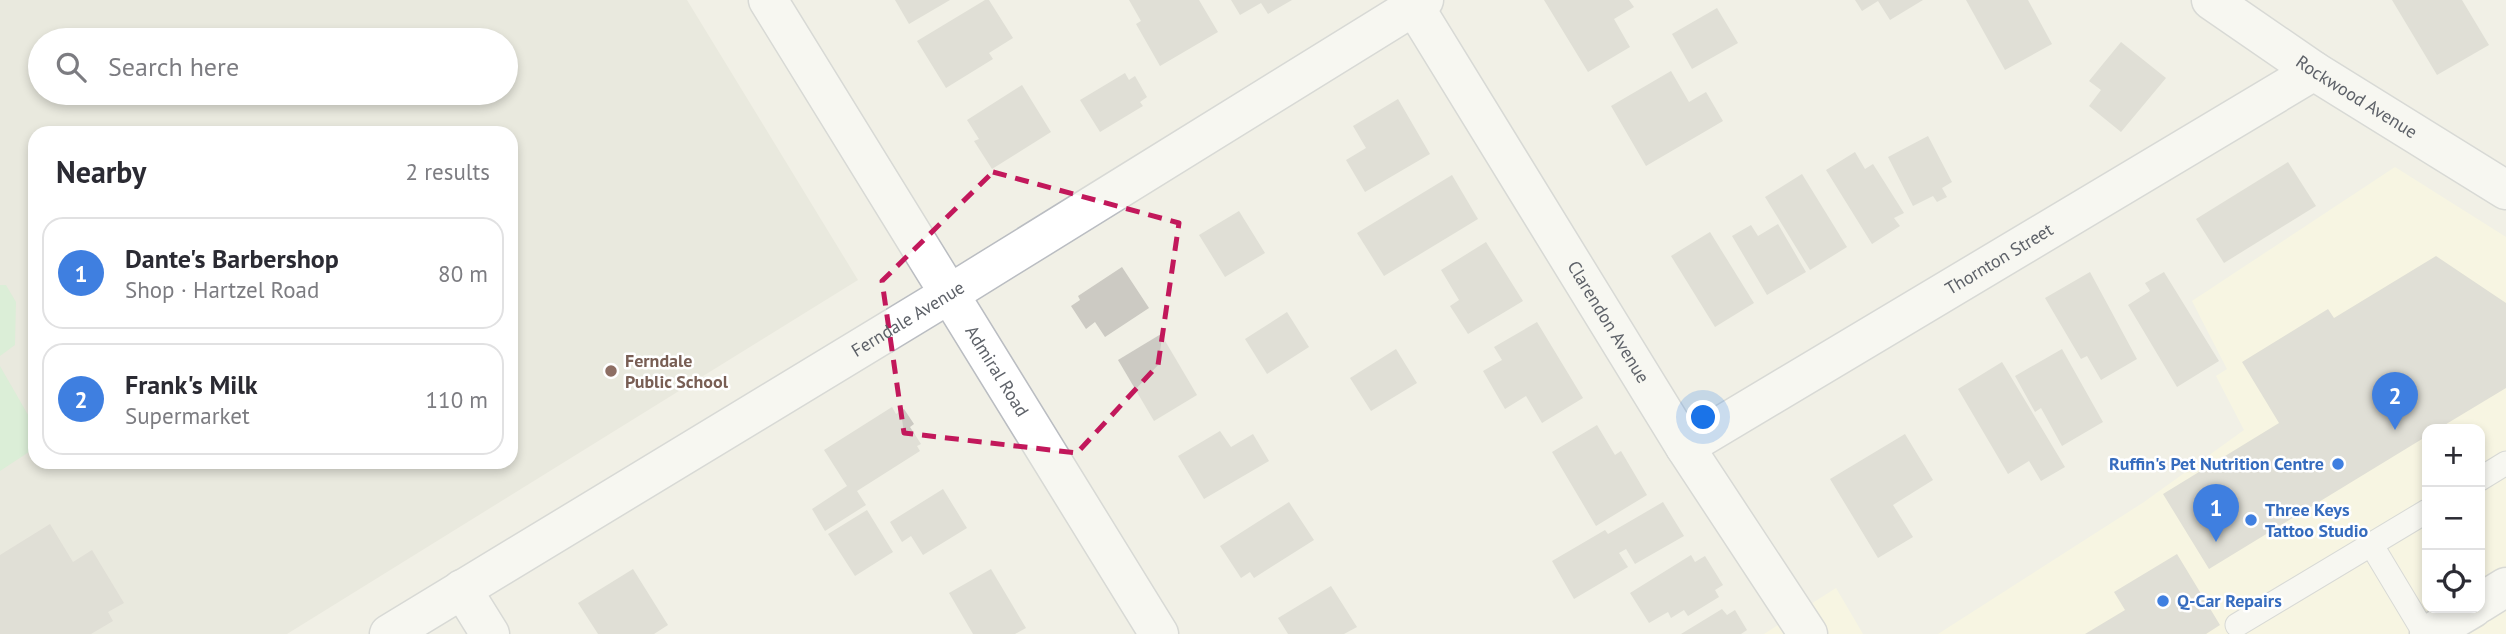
<!DOCTYPE html>
<meta charset="utf-8">
<style>
:root{--surface:#fff;--page:#f2f2f3;--text:#2b2b33;--muted:#7c7c81;--line:#e1e1e2;--accent:#f64c27}
body{margin:0;font-family:"PT Sans",sans-serif;background:var(--page);color:var(--text)}
.controls{position:absolute;right:21px;bottom:21px;display:grid;overflow:hidden;border-radius:14px;box-shadow:0 4px 10px #0003}
.controls button{width:63px;height:63px;display:grid;place-items:center;padding:0;border:0;border-bottom:2px solid var(--line);background:var(--surface);color:var(--text);font:35px sans-serif}
.you{position:absolute;left:1704px;top:418px;width:24px;height:24px;margin:-18px;border:5px solid #fff;border-radius:50%;background:#1a73e8;box-shadow:0 0 0 10px #1a73e833}
.badge{display:grid;place-items:center;width:46px;height:46px;border-radius:50%;background:var(--accent);color:#fff;font-size:23px;font-weight:700}
.pin{position:absolute;translate:-50% -58px;filter:drop-shadow(0 2px 4px #0008)}
.pin::after{content:'';position:absolute;top:37px;width:24px;height:21px;background:inherit;clip-path:polygon(0 0,100% 0,50% 100%)}
.list{margin:0;padding:0;list-style:none}
h2{display:flex;justify-content:space-between;align-items:center;height:91px;margin:0;padding:0 28px;font-size:30px}
h2 small{font-size:23px;font-weight:400;color:var(--muted)}
.list li{display:grid;grid-template-columns:46px 1fr auto;gap:21px;align-items:center;box-sizing:border-box;height:112px;margin:0 14px 14px;padding:0 14px;border:2px solid var(--line);border-radius:21px}
.list b{display:block;font-size:26px;white-space:nowrap}
.list p{margin:0;font-size:23px;white-space:nowrap;color:var(--muted)}
.list em{font-size:23px;font-style:normal;color:var(--muted)}
.icon{flex:none;width:38px;height:38px;fill:none;stroke:currentColor;stroke-width:2;stroke-linecap:round;stroke-linejoin:round}
.map{position:relative;flex:none;width:2506px;height:634px;overflow:hidden}
.search{position:absolute;background:var(--surface);box-shadow:0 4px 10px #0003;left:28px;top:28px;width:490px;height:77px;display:flex;align-items:center;gap:18px;box-sizing:border-box;padding:0 24px;border-radius:38px;color:var(--muted);font-size:26px}
.panel{position:absolute;background:var(--surface);box-shadow:0 4px 10px #0003;left:28px;top:126px;width:490px;height:343px;border-radius:21px}
.map>svg:first-child{display:block}
.commercial{fill:#fffbdd;fill-rule:evenodd}
.education{fill:#e1dfd5;fill-rule:evenodd}
.green{fill:#c1eac5}
.building{fill:#cccac3}
.lines{fill:none;stroke-linecap:round;stroke-linejoin:round}
.service-casing{stroke:#babdc2;stroke-width:25}
.minor-casing{stroke:#babdc2;stroke-width:41}
.tertiary-casing{stroke:#babdc2;stroke-width:41}
.service{stroke:#fff;stroke-width:23}
.minor{stroke:#fff;stroke-width:38}
.tertiary{stroke:#fff;stroke-width:38}
.marked{fill:none;stroke:#c2185b;stroke-width:5;stroke-dasharray:14 9;stroke-linejoin:round}
.education-dot{fill:#8d6e63;stroke:#fff;stroke-width:2.5}
.shop-dot{fill:#3f7fe0;stroke:#fff;stroke-width:2.5}
.labels{text-anchor:middle;stroke-width:5;stroke-linejoin:round;paint-order:stroke}
.street-label{font-size:18px;fill:#5d6168;stroke:#fff}
.education-label{font-size:18px;font-weight:bold;fill:#785e54;stroke:#fff;text-anchor:start}
.shop-label{font-size:18px;font-weight:bold;fill:#366cbe;stroke:#fff;text-anchor:start}
</style>
<div class="map">
<svg width="2506" height="634" viewBox="0 0 2506 634">
<rect width="100%" height="100%" fill="#f1f0e6"/>
<!-- commercial -->
<g class="commercial">
<path d="M2395,167L2506,237V634H1938L2144,502L2244,430L2216,376L2227,369L2192,301ZM2427,429H2480V608H2427Z"/>
<path d="M1836,588L1863,634H1764Z"/>
</g>
<!-- education -->
<path class="education" d="M0,0H687L858,280L287,634H0ZM40,40H506V93H40ZM35,133H511V462H35Z"/>
<!-- green -->
<g class="green">
<path d="M0,285H6L16,302L15,345L0,356Z"/>
<path d="M0,366L35,427V448L0,471Z"/>
</g>
<!-- building -->
<g class="building">
<path d="M895,0H950L909,24Z"/>
<path d="M985,0H989L1013,38L989,53L993,59L946,88L917,41Z"/>
<path d="M1129,0H1199L1218,32L1160,66L1136,24L1141,21Z"/>
<path d="M1231,0H1292L1268,14L1261,3L1240,15Z"/>
<path d="M1544,0H1629L1634,7L1614,19L1630,47L1588,72Z"/>
<path d="M1855,0H1923L1890,20L1878,1L1862,11Z"/>
<path d="M1966,0H2028L2052,44L2005,70Z"/>
<path d="M2392,0H2462L2489,45L2437,75Z"/>
<path d="M1717,8L1738,43L1692,69L1672,34Z"/>
<path d="M2121,42L2166,78L2121,132L2089,106L2101,90L2089,81Z"/>
<path d="M1671,71L1689,102L1706,92L1723,121L1646,166L1611,106Z"/>
<path d="M1125,73L1129,80L1135,76L1147,97L1140,102L1143,106L1100,132L1080,100Z"/>
<path d="M1022,85L1051,132L992,169L974,141L979,139L967,120Z"/>
<path d="M1398,99L1430,154L1365,192L1346,160L1366,148L1353,126Z"/>
<path d="M1928,136L1952,182L1942,188L1947,197L1937,202L1933,196L1913,206L1888,157Z"/>
<path d="M1855,152L1865,169L1873,164L1904,213L1894,218L1900,226L1872,244L1826,170Z"/>
<path d="M2288,162L2316,206L2224,263L2196,219Z"/>
<path d="M1802,174L1847,247L1810,270L1765,197Z"/>
<path d="M1452,175L1478,219L1384,276L1357,233Z"/>
<path d="M1239,211L1265,253L1225,277L1199,235Z"/>
<path d="M1778,224L1806,272L1767,295L1732,236L1751,225L1758,236Z"/>
<path d="M1710,232L1754,303L1715,327L1671,256Z"/>
<path d="M1486,242L1523,301L1468,334L1450,306L1459,300L1441,270Z"/>
<path d="M2436,256L2506,303V388L2438,429H2427V436L2209,569L2163,494L2279,423L2242,362L2328,309L2334,318Z"/>
<path d="M1122,267L1149,308L1105,337L1095,322L1086,329L1071,306L1080,300L1078,296Z"/>
<path d="M2090,272L2137,359L2101,380L2087,356L2081,359L2045,298Z"/>
<path d="M2164,272L2219,361L2177,387L2128,305L2150,291L2145,283Z"/>
<path d="M1287,312L1309,347L1267,374L1245,339Z"/>
<path d="M1537,322L1583,398L1542,423L1526,396L1505,409L1483,371L1502,360L1494,347Z"/>
<path d="M1161,334L1197,395L1154,421L1118,360Z"/>
<path d="M1396,349L1417,383L1371,411L1350,378Z"/>
<path d="M2062,349L2103,422L2062,446L2041,408L2035,412L2015,376Z"/>
<path d="M2002,362L2065,467L2041,481L2029,461L2008,474L1958,389Z"/>
<path d="M892,407L896,414L904,409L914,424L910,427L921,444L917,446L920,451L857,491L866,505L825,531L812,509L847,486L824,450Z"/>
<path d="M1597,425L1615,455L1621,451L1647,495L1596,526L1552,452Z"/>
<path d="M1220,431L1231,447L1253,434L1269,461L1204,499L1178,456Z"/>
<path d="M1905,434L1933,480L1893,505L1913,537L1878,558L1830,479Z"/>
<path d="M943,489L967,528L923,555L911,536L902,542L890,522Z"/>
<path d="M1289,502L1314,540L1254,578L1250,572L1241,578L1220,546Z"/>
<path d="M1663,502L1684,536L1635,564L1626,549L1619,553L1628,567L1574,599L1552,561L1605,530L1608,534Z"/>
<path d="M867,510L893,552L855,576L828,534Z"/>
<path d="M50,524L73,562L92,550L124,603L108,612L113,621L91,634H0V555Z"/>
<path d="M2177,554L2220,625L2206,634H2085L2125,610L2114,592Z"/>
<path d="M1691,555L1695,562L1705,556L1723,585L1715,590L1719,597L1688,616L1684,610L1671,618L1668,612L1649,623L1630,593Z"/>
<path d="M633,569L668,625L654,634H598L578,603Z"/>
<path d="M991,569L1026,628L1015,634H973L949,593Z"/>
<path d="M1331,586L1357,627L1344,634H1288L1278,618Z"/>
<path d="M1722,609L1727,615L1735,610L1747,630L1741,634H1681Z"/>
</g>
<g class="lines">
<!-- service casing -->
<g class="service-casing">
<g id="service">
<path d="M2480,479L2506,463"/>
<path d="M2371,544L2425,634"/>
<path d="M2237,625L2427,511"/>
</g>
</g>
<!-- minor casing -->
<g class="minor-casing">
<g id="minor">
<path id="s1" d="M768,0L1159,634"/>
<path id="s2" d="M1414,6L1685,447L1808,634"/>
<path id="s3" d="M1685,447L2314,71"/>
<path d="M462,589L490,634"/>
<path id="s4" d="M389,634L951,293L1424,0"/>
</g>
</g>
<!-- tertiary casing -->
<g class="tertiary-casing">
<g id="tertiary">
<path id="s5" d="M2211,0L2314,71L2506,190"/>
<path d="M2480,603L2506,587"/>
<path d="M2429,634L2473,608"/>
</g>
</g>
<!-- service -->
<use href="#service" class="service"/>
<!-- minor -->
<use href="#minor" class="minor"/>
<!-- tertiary -->
<use href="#tertiary" class="tertiary"/>
</g>
<!-- marked area -->
<path d="M0 0H2506V634H0ZM993,172L1179,223L1158,365L1077,453L904,433L882,281Z" fill="#f1f0e6" fill-opacity=".55" fill-rule="evenodd"/>
<path class="marked" d="M993,172L1179,223L1158,365L1077,453L904,433L882,281Z"/>
<!-- markers -->
<circle class="education-dot" cx="611" cy="371" r="7"/>
<g class="shop-dot">
<circle cx="2338" cy="464" r="7"/>
<circle cx="2251" cy="520" r="7"/>
<circle cx="2163" cy="601" r="7"/>
</g>
<g class="labels">
<!-- street labels -->
<g class="street-label">
<text dy="6" stroke="none"><textPath href="#s5" startOffset="175">Rockwood Avenue</textPath></text>
<text dy="6" stroke="none"><textPath href="#s3" startOffset="366">Thornton Street</textPath></text>
<text dy="6" stroke="none"><textPath href="#s4" startOffset="607">Ferndale Avenue</textPath></text>
<text dy="6" stroke="none"><textPath href="#s2" startOffset="371">Clarendon Avenue</textPath></text>
<text dy="6" stroke="none"><textPath href="#s1" startOffset="436">Admiral Road</textPath></text>
</g>
<!-- education labels -->
<g class="education-label">
<text x="625" y="367">Ferndale<tspan x="625" dy="21">Public School</tspan></text>
</g>
<!-- shop labels -->
<g class="shop-label">
<text x="2324" y="470" text-anchor="end">Ruffin's Pet Nutrition Centre</text>
<text x="2265" y="516">Three Keys<tspan x="2265" dy="21">Tattoo Studio</tspan></text>
<text x="2177" y="607">Q-Car Repairs</text>
</g>
</g>
</svg>
<div class="controls">
<button>+</button>
<button>−</button>
<button><svg class="icon" aria-label="locate" viewBox="0 0 24 24"><circle cx="12" cy="12" r="6"/><path d="M12 2v4M12 18v4M2 12h4M18 12h4"/></svg></button>
</div>
<div class="you"></div>
<div class="pin badge" style="left:2216px;top:542px;background:#3f7fe0">1</div>
<div class="pin badge" style="left:2395px;top:430px;background:#3f7fe0">2</div>
<div class="search"><svg class="icon" aria-label="search" viewBox="0 0 24 24"><circle cx="10" cy="10" r="6"/><path d="M15 15l6 6"/></svg>Search here</div>
<section class="panel">
<h2>Nearby<small>2 results</small></h2>
<ul class="list">
<li><span class="badge" style="background:#3f7fe0">1</span><div><b>Dante's Barbershop</b><p>Shop · Hartzel Road</p></div><em>80 m</em></li>
<li><span class="badge" style="background:#3f7fe0">2</span><div><b>Frank's Milk</b><p>Supermarket</p></div><em>110 m</em></li>
</ul>
</section>
</div>
